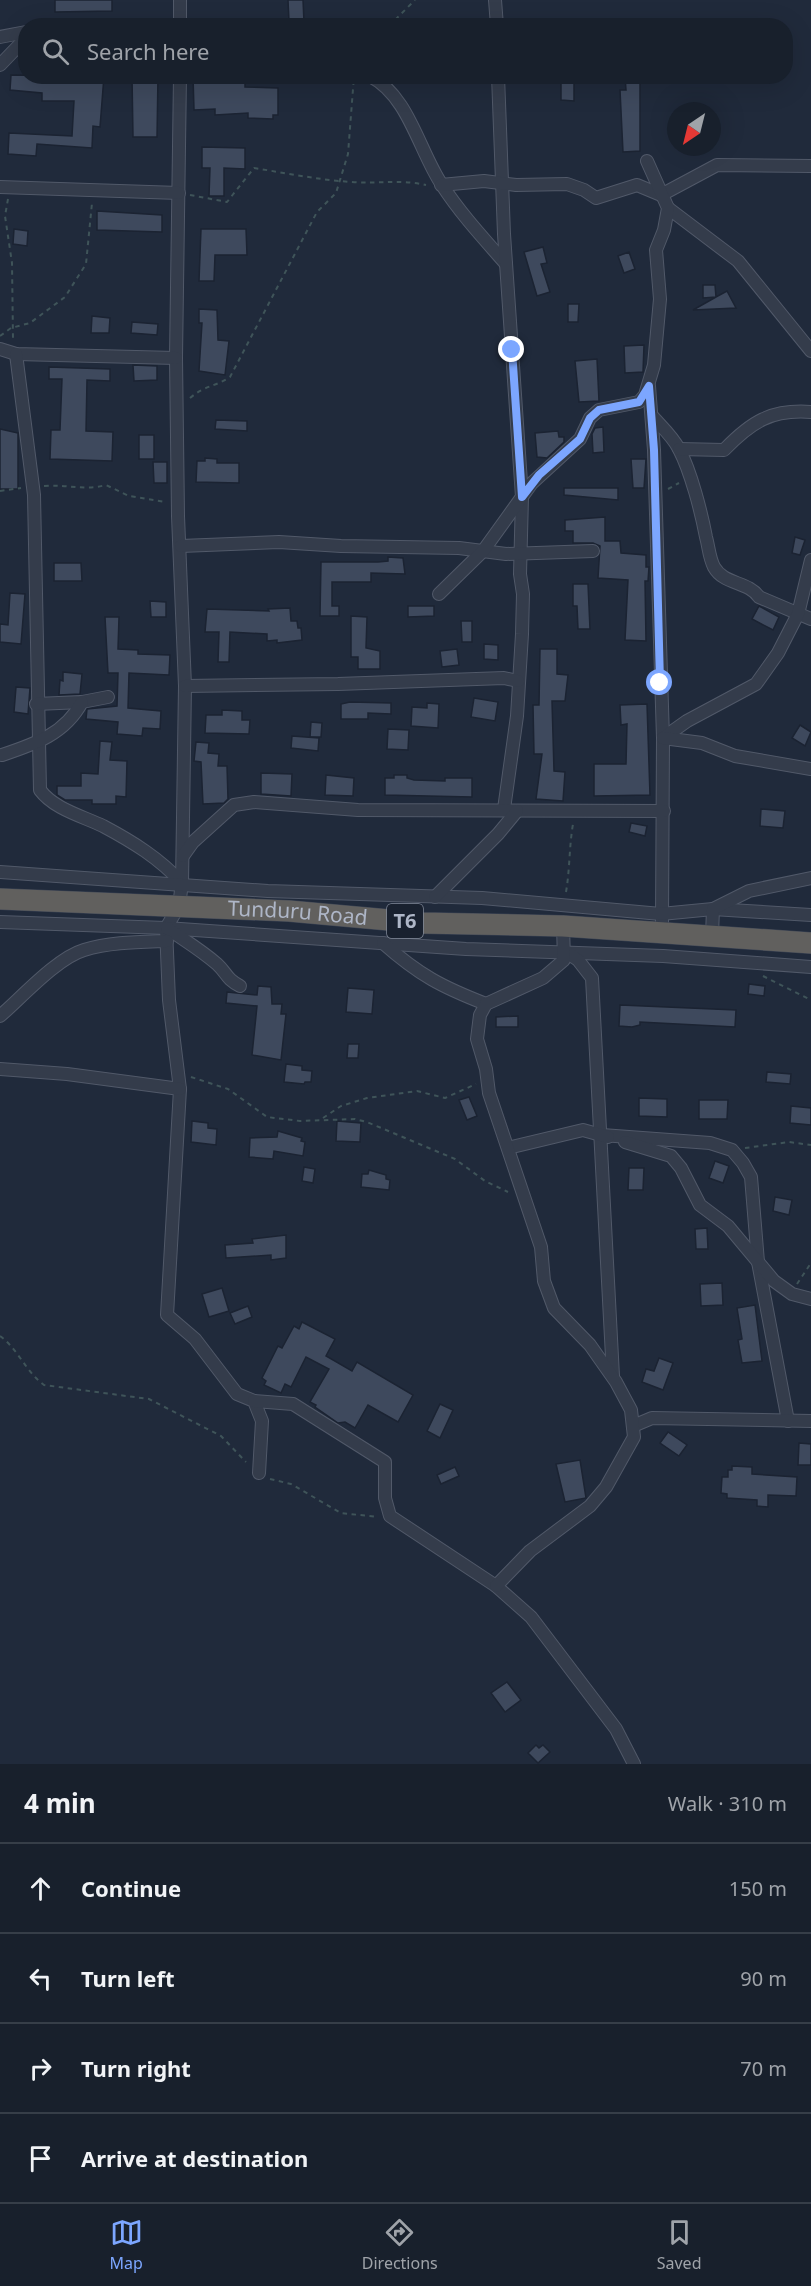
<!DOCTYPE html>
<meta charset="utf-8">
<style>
:root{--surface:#18202c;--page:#212834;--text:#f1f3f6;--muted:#9fa3a9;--line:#363e48;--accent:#7ca6ff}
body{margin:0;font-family:"Noto Sans",sans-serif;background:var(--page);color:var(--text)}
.compass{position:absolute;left:667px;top:102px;width:54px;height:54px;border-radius:50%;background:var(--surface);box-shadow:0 6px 24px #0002;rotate:215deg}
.stop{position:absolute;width:18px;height:18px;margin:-14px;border:4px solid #7ca6ff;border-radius:50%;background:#fff}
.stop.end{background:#7ca6ff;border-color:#fff;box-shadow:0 2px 6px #0008}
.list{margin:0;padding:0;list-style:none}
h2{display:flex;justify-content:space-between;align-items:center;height:78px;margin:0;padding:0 24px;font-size:26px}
h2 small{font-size:20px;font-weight:400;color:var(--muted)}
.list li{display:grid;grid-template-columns:39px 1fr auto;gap:18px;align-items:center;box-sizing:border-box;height:90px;padding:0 24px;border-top:2px solid var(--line)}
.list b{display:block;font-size:22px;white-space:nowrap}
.list em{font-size:20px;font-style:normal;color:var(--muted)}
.icon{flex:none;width:33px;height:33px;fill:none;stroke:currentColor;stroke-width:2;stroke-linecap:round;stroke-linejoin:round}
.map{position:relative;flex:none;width:811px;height:1764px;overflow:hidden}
.search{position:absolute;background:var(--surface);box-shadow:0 6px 24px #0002;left:18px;right:18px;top:18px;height:66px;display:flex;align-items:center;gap:15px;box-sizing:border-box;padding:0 21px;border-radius:24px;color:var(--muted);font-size:22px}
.sheet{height:438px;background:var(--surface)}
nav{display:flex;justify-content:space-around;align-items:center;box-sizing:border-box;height:84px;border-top:2px solid var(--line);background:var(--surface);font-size:16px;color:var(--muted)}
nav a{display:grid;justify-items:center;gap:3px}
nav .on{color:var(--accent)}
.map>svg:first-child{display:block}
.building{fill:#3e495d;stroke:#1b2332;stroke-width:1.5}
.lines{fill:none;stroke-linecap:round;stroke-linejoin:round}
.minor-casing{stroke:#515969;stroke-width:14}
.trunk-casing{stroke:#3e4656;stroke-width:22}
.path{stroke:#3f5459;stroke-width:2;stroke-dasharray:4.5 4.5;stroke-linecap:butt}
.minor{stroke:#343c4b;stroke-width:12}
.trunk{stroke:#61605e;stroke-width:21}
.route{stroke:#7ca6ff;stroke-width:8}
.labels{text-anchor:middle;stroke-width:4.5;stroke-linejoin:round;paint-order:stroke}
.shield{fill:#19212f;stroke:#818999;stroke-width:1.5}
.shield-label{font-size:20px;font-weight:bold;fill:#aeb6c7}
.street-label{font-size:21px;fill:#aeb6c7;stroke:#19212f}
</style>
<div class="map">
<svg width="811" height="1764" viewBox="0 0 811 1764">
<rect width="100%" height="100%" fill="#202a3b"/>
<!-- building -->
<g class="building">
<path d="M55,0H112V11L55,12Z"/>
<path d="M288,0H303L304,22H289Z"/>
<path d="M11,75L104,76L100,127L93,126L92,148L37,144L36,156L8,154L9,133L72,136L74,101H42V93L10,90Z"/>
<path d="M132,76H158L157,137H133Z"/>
<path d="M193,76H245V87L278,88V115H273V119L248,118V113L215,115V109L194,110Z"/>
<path d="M561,76H574V101L561,100Z"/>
<path d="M625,76H640V151L623,152L620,90H626Z"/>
<path d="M202,147L245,148V169L224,168V196H209L210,168H202Z"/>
<path d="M97,211L162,215V232L97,230Z"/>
<path d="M14,229L28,231L27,246L13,244Z"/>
<path d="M201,229H246L247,255H215L214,281H199Z"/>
<path d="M543,247L547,263L541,264L550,292L537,296L524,252Z"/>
<path d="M629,252L635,269L624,273L618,256Z"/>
<path d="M703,285H715L716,297L727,291L736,308L693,310L716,297L703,298Z"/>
<path d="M568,304H579L578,322H568Z"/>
<path d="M199,309L217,310L218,340L229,341L225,375L199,371L202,323H199Z"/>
<path d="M92,316L110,318L109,333H91Z"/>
<path d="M132,322L158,324L157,335L131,333Z"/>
<path d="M644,345L643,372L625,373L624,346Z"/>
<path d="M597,359L599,401L579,402L575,361Z"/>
<path d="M133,365L157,366V380L134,381Z"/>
<path d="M49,367L110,369V381L87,380L86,431L113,432L112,461L50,459L51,430H60L62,379H49Z"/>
<path d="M216,420L247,421V431L215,429Z"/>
<path d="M603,427L604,452L593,453L592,434L595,428Z"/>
<path d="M0,429L18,433V489H0Z"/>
<path d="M558,431L559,437H564V442L547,458L537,457L535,433Z"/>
<rect x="139" y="435" width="15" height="24"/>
<path d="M205,458L217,459V463H239V483L196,482L197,461H205Z"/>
<path d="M631,459H646L644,488H633Z"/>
<path d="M153,462H167V483H154Z"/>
<path d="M564,488H618V500L564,495Z"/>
<path d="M605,517V541H620L621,553L646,555V567H649L648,581H645L646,641L625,640L628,580L598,578L600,546L593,543H573V531H565V520Z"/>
<path d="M795,537L805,540L800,555L792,553Z"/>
<path d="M388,557L403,558L405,574L371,573V582H332V606H339V616H320L321,562H378L388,561Z"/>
<path d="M54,563H81L82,581H54Z"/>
<path d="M573,584H588L590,629H578L577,606H573Z"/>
<path d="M10,593L25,594L21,644L0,642V624L8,625Z"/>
<path d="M150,601L166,602V617H151Z"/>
<path d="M408,606H434V616L408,617Z"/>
<path d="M759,606L779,617L773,630L752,619Z"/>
<path d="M290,608L291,621H297L298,628H301L302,640L277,643V640L267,641V634L230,632L229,662H218L219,632H205L207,609L269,611L268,609Z"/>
<path d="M351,616L367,617L366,648L380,651V669H358V657H351Z"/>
<path d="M105,617H119L118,649L138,650V654L170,655L169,675L129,673L128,708L161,711L160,729L143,728L142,736L117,734L118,722L86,719L87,709L117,706L118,673H108Z"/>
<path d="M461,621H472V642H462Z"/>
<path d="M484,644L498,645V660L484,659Z"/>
<path d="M457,649L459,665L442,667L440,651Z"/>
<path d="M540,649H557V674L568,675L565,701H552L554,771L565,772L563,801L536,799L542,754H534L533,705H539Z"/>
<path d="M63,672L82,674L80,694L59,695L60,680L63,681Z"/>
<path d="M16,687L30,688L28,714L14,712Z"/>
<path d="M474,698L498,702L495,721L471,717Z"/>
<path d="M350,702L391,703V714L368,713V719H341V704Z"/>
<path d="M427,703L439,704L438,728L411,726L412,707L427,708Z"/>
<path d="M647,704L650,795L594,796V764H626L627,724L621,725L620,705Z"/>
<path d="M222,710L242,711V720H250L249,734L205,733L206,715H222Z"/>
<path d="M311,722L322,723L321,737H310Z"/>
<path d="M800,725L811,732L805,746L792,738Z"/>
<path d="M388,729L409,730L408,750L387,749Z"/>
<path d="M292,736L319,738L318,751L291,748Z"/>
<path d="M100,741L112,742L110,760L127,761L126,797L116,796V804H92V800H65L57,795V786H81V773L98,774Z"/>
<path d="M196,742L209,743L208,753L219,754L218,766H227L228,799L224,803L203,804L201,762L194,761Z"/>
<path d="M261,773L292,774L291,796L261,794Z"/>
<path d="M326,775L354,778L353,796L325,795Z"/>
<path d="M394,775H407V778L414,780L445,781V778H472V797L385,795V778H394Z"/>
<path d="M761,809L785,811L783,828L760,826Z"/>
<path d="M631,823L647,826L645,836L629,832Z"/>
<path d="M749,984L765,986L764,996L748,994Z"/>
<path d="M258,986L271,987L272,1004H282L281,1014H286L281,1060L252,1055L257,1006L226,1003L227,992L257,995Z"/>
<path d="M348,988L374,990L372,1014L346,1012Z"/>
<path d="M620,1005L736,1010L735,1027L640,1022V1025L632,1027L619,1026Z"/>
<path d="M518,1016V1027H496V1017Z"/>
<path d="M348,1044H359L358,1058H347Z"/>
<path d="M286,1064L302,1066V1070L312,1071L311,1082H305L304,1084L284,1082Z"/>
<path d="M767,1072L791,1074L790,1084L766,1082Z"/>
<path d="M469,1097L477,1116L467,1120L459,1100Z"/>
<path d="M639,1098L667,1099V1117L639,1116Z"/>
<path d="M699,1100H728L727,1119H699Z"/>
<path d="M791,1106L811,1108V1125L790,1123Z"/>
<path d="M192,1121L208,1123V1128L217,1129L216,1145L191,1142Z"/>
<path d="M337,1121L361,1123L360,1142L336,1141Z"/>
<path d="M278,1131L302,1138L301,1141L305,1142L303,1156L274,1151L273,1159L249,1157L250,1138L277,1137Z"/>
<path d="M715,1161L729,1166L723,1183L709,1178Z"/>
<path d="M304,1167L315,1169L313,1183L302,1181Z"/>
<path d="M629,1168H644L643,1190H628Z"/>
<path d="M369,1170L386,1175V1179L390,1180L389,1190L361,1187L362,1174H368Z"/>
<path d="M775,1197L792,1200L789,1215L773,1211Z"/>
<path d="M707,1228L708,1249H696L695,1229Z"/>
<path d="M286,1235V1258L271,1260V1255L226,1258L225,1245L253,1243L252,1239Z"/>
<path d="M722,1283L723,1305L701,1306L700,1284Z"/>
<path d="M222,1288L229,1311L209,1317L202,1294Z"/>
<path d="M755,1305L762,1361L742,1363L738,1340L742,1339L737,1308Z"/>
<path d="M248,1306L252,1317L235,1324L230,1313Z"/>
<path d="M302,1322L335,1339L326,1356L352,1371L357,1362L413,1395L398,1422L368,1405L355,1428L345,1422L338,1423L315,1407L316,1405L310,1402L329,1369L306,1357L291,1387L285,1384L281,1393L264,1385L266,1381L262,1378L278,1346L282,1348L294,1326L299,1329Z"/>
<path d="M659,1358L673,1363L663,1390L642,1382L646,1369L654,1371Z"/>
<path d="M440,1404L453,1410L440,1438L427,1431Z"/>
<path d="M668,1432L687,1445L679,1456L660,1443Z"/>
<path d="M799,1443L811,1444V1465H798Z"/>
<path d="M580,1460L586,1498L565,1502L556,1464Z"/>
<path d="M732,1466L752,1467V1474L797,1477L796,1496L768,1495V1507L757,1506V1500L727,1498V1494L721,1493L722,1477H728V1470H732Z"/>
<path d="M455,1467L459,1476L441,1484L437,1475Z"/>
<path d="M507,1682L521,1700L505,1712L491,1693Z"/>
<path d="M536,1745L539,1748L543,1745L550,1752L538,1763L528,1753Z"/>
</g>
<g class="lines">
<!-- minor casing -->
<g class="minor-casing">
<g id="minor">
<path d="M495,0L497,26"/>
<path d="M180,26V0"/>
<path d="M0,37L26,32"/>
<path d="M0,65L26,38"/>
<path d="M180,76L176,358L178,516L185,686L182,883L179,906L166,928L169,1000L180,1089L167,1315L195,1339L237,1394L254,1401L262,1421L259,1473"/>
<path d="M370,76C409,96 419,151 442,185C460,213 484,239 506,264"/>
<path d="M498,76L504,234L522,497L520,574L523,594L522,634L517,716L504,809"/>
<path d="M441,185L484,181L516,185L567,184L584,190L596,198L637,185L661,195L717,165L811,166"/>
<path d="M0,187L179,193"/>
<path d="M668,208L738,261L811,351"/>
<path d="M0,349L16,354L176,358"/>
<path d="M16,354L34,495L40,790C54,809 82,816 103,826C133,842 159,858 182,883"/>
<path d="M649,386L654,450L663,738L662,922"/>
<path d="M653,417C662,427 673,437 679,449C691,472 701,511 706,537C709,548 709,557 714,567C724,585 748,581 759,597L811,619"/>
<path d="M679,449L724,450C751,422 771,409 811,412"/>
<path d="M181,546L279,542L341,546L459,548L506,554L593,551"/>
<path d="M439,594L483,551L532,483L580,439L590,418L599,410L639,402L645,395L654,365L660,299L656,250L664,230L668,208L647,161"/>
<path d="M185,686L338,684L504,678L518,681"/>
<path d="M36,704L82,702L108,697"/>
<path d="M663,738L687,721L756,684L778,653L798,614L811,560"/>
<path d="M663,738L702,743L735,756L811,769"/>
<path d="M2,755C35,744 65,734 82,702"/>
<path d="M183,856L193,842L234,805L254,802L358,810L664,811"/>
<path d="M0,872L268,891L482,898L661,914L713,909L811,915"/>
<path d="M435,897L498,834L517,811"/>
<path d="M0,922L166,928L466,949L663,956L811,967"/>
<path d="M167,928C184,940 201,950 217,964C227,973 226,979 240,986"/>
<path d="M712,935L713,909L749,891L811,878"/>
<path d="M383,943C419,975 442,987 486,1004"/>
<path d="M566,952L578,960L592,978L613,1376"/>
<path d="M0,1016C22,997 57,958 84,950C110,942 139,942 167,941"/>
<path d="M0,1069L67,1074L180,1089"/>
<path d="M602,1135L710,1143L732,1150L743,1163L751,1177L758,1262L788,1421"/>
<path d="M625,1142L671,1156L681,1168L700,1205L728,1226L774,1281L792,1294L811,1299"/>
<path d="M508,1148L583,1130L608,1137"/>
<path d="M254,1401L293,1404L385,1462V1498L390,1516L496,1586L531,1617L616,1729L634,1764"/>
<path d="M633,1426L652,1418L811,1421"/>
<path d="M496,1586L530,1551L590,1506L606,1487L634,1437L631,1410L616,1382L590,1345L554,1308L544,1281L541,1247L489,1093L486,1069L477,1039L480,1015L486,1004L543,978L564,960L563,926"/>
</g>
</g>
<!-- trunk casing -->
<g class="trunk-casing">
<g id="trunk">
<path id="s1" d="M0,899L289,911L422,923L563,926L811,943"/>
</g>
</g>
<!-- path -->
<g class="path">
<path d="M389,26L415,0"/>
<path d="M190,195L227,202L254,168C286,173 319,180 352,182C379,184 398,179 426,185"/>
<path d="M8,199L5,216L12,263L13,339"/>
<path d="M0,336L11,328L30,323L65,297L86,264L92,203"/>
<path d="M190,398C205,385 215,387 230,377L317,212L336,193L348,154L354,76"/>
<path d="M44,486C68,484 83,491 106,485L129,496L166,502"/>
<path d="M668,489L679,483"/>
<path d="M0,491L21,488"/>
<path d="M566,892C570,869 569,847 573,824"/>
<path d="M763,976L811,1000"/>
<path d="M191,1077L228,1089L267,1117L300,1121L355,1119L367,1122L455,1159L485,1181L508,1192"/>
<path d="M323,1118L341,1106L367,1098L417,1091L445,1098L476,1084"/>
<path d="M745,1148L789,1142L811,1145"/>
<path d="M797,1284L811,1263"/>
<path d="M0,1336C18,1349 26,1372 44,1385L149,1399L221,1436L246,1462"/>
<path d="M270,1479L291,1484L341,1513L378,1517"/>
</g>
<!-- minor -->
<use href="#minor" class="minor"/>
<!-- trunk -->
<use href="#trunk" class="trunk"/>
</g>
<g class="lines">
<!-- route -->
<path class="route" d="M512,350L522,497L539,475L580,439L590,418L599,410L639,402L649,386L654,450L660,683"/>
</g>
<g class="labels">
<!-- shield labels -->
<rect class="shield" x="387" y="904" width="36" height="34" rx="4.5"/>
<g class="shield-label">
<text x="405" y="928">T6</text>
</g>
<!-- street labels -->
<g class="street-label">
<text dy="7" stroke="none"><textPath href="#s1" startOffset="298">Tunduru Road</textPath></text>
</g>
</g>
</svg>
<svg class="compass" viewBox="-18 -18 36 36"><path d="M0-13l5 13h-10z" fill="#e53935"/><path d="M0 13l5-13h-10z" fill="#9fa3a9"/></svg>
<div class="stop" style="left:660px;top:683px"></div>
<div class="stop end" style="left:512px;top:350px"></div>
<div class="search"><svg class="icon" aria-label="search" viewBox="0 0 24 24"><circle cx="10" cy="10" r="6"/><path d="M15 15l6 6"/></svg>Search here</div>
</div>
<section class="sheet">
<h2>4 min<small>Walk · 310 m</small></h2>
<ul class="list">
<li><svg class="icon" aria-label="ahead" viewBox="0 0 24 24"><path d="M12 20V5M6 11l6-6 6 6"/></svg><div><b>Continue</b></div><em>150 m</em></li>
<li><svg class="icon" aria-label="left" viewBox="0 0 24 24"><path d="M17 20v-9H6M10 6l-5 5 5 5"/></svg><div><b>Turn left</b></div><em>90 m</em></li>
<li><svg class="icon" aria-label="right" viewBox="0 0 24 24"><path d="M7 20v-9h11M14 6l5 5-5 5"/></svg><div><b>Turn right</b></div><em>70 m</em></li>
<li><svg class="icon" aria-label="arrive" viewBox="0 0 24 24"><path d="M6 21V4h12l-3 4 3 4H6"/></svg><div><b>Arrive at destination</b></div></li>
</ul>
</section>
<nav>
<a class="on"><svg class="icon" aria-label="map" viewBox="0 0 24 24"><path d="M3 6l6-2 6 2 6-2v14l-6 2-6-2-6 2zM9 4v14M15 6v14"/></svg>Map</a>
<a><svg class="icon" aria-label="directions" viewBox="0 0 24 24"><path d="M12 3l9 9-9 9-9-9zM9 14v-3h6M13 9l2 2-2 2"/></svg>Directions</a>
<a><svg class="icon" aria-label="saved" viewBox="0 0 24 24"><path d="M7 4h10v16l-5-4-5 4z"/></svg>Saved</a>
</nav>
